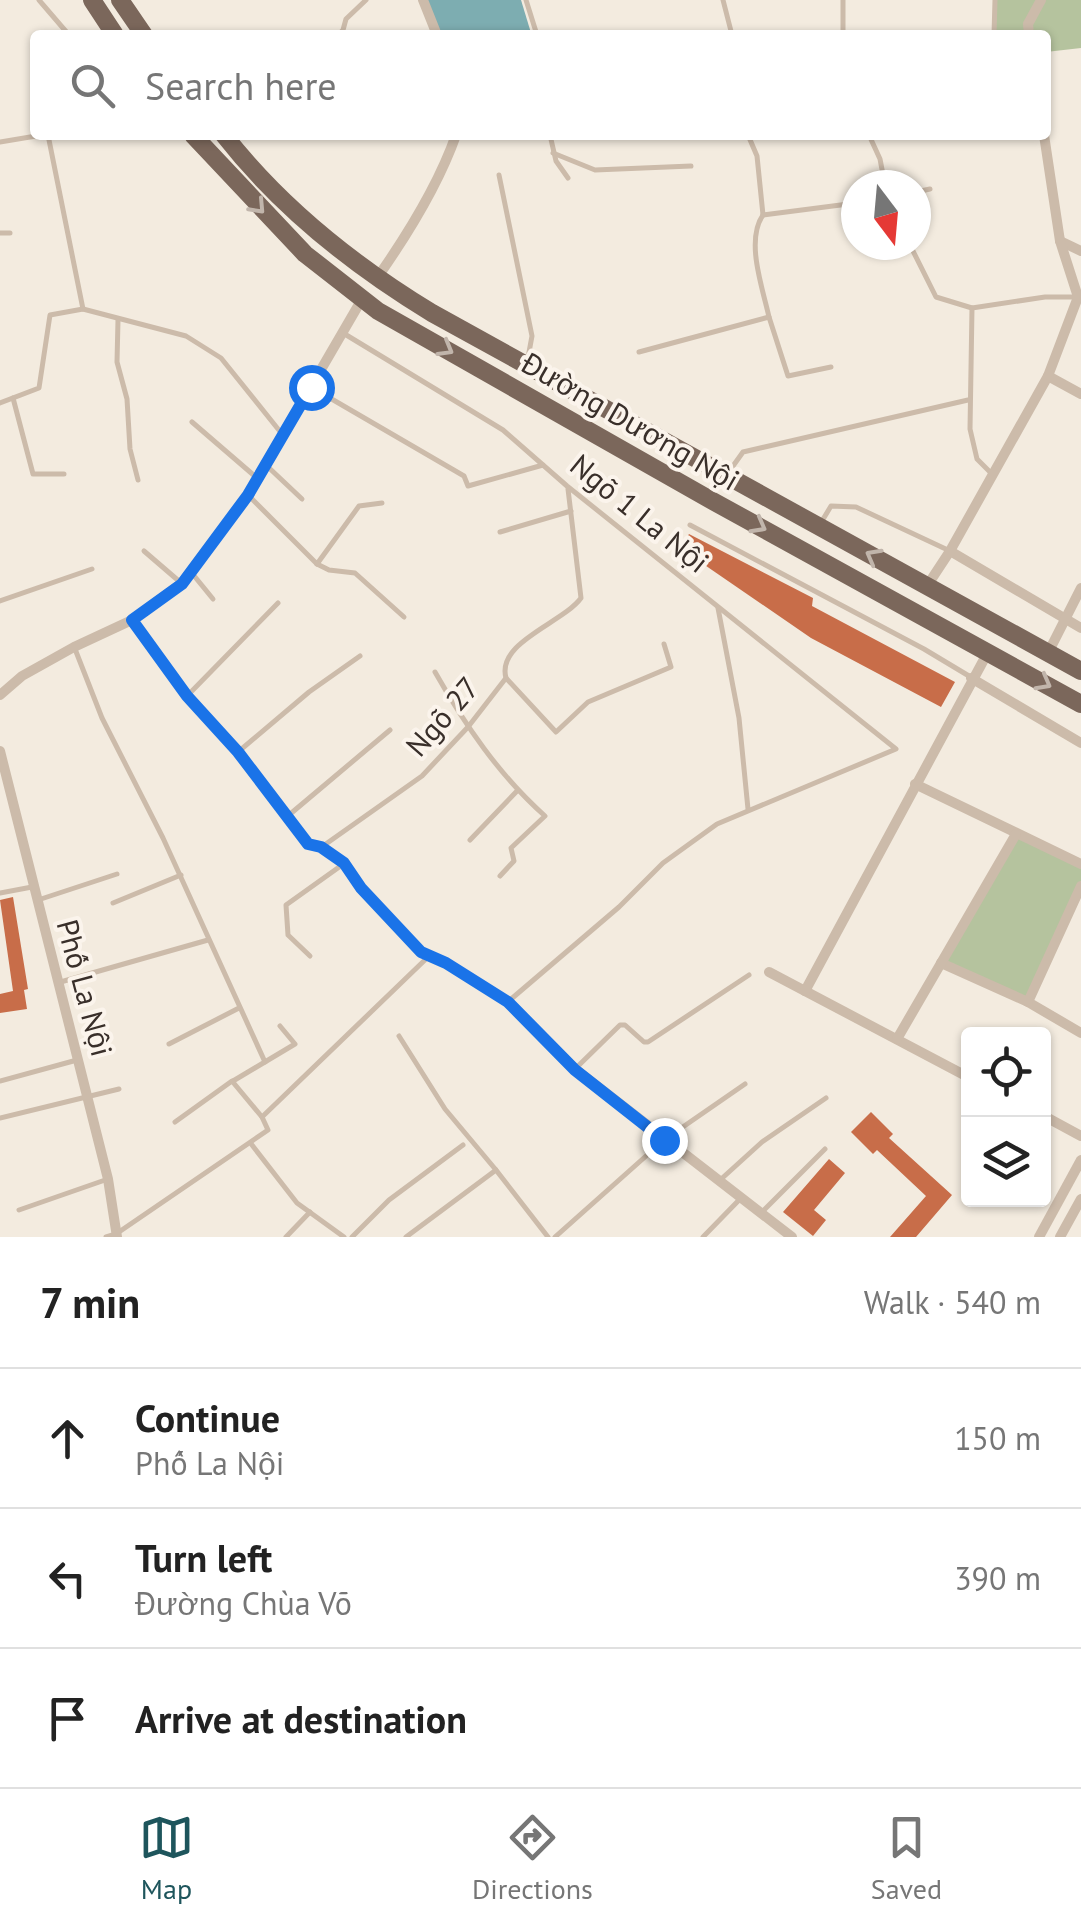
<!DOCTYPE html>
<meta charset="utf-8">
<style>
:root{--surface:#fff;--page:#f6f6f6;--text:#222;--muted:#767676;--line:#e0e0e0;--accent:#1e555c}
body{margin:0;font-family:"PT Sans",sans-serif;background:var(--page);color:var(--text)}
.controls{position:absolute;right:30px;bottom:30px;display:grid;overflow:hidden;border-radius:10px;box-shadow:0 2px 8px #0004}
.controls button{width:90px;height:90px;display:grid;place-items:center;padding:0;border:0;border-bottom:2px solid var(--line);background:var(--surface);color:var(--text);font:50px sans-serif}
.compass{position:absolute;left:841px;top:170px;width:90px;height:90px;border-radius:50%;background:var(--surface);box-shadow:0 2px 8px #0004;rotate:164deg}
.stop{position:absolute;width:30px;height:30px;margin:-22px;border:8px solid #1a73e8;border-radius:50%;background:#fff}
.stop.end{background:#1a73e8;border-color:#fff;box-shadow:0 2px 10px #0008}
.list{margin:0;padding:0;list-style:none}
h2{display:flex;justify-content:space-between;align-items:center;height:130px;margin:0;padding:0 40px;font-size:42px}
h2 small{font-size:32px;font-weight:400;color:var(--muted)}
.list li{display:grid;grid-template-columns:65px 1fr auto;gap:30px;align-items:center;box-sizing:border-box;height:140px;padding:0 40px;border-top:2px solid var(--line)}
.list b{display:block;font-size:38px;white-space:nowrap}
.list p{margin:0;font-size:32px;white-space:nowrap;color:var(--muted)}
.list em{font-size:32px;font-style:normal;color:var(--muted)}
.icon{flex:none;width:55px;height:55px;fill:none;stroke:currentColor;stroke-width:2;stroke-linecap:round;stroke-linejoin:round}
.map{position:relative;flex:none;width:1081px;height:1237px;overflow:hidden}
.search{position:absolute;background:var(--surface);box-shadow:0 2px 8px #0004;left:30px;right:30px;top:30px;height:110px;display:flex;align-items:center;gap:25px;box-sizing:border-box;padding:0 35px;border-radius:10px;color:var(--muted);font-size:38px}
.sheet{height:550px;background:var(--surface)}
nav{display:flex;justify-content:space-around;align-items:center;box-sizing:border-box;height:140px;border-top:2px solid var(--line);background:var(--surface);font-size:28px;color:var(--muted)}
nav a{display:grid;justify-items:center;gap:5px}
nav .on{color:var(--accent)}
.map>svg:first-child{display:block}
.green{fill:#b5c39e}
.water{fill:#7dadb1}
.building{fill:#c86d49}
.lines{fill:none;stroke-linecap:round;stroke-linejoin:round}
.lane{stroke:#cba;stroke-width:5}
.street{stroke:#cba;stroke-width:10}
.primary{stroke:#7b675b;stroke-width:18}
.oneway{stroke:#c1b5ab}
.route{stroke:#1a73e8;stroke-width:12}
.labels{text-anchor:middle;stroke-width:8;stroke-linejoin:round;paint-order:stroke}
.street-label{font-size:30px;fill:#392f2a;stroke:#fbf4ec}
</style>
<div class="map">
<svg width="1081" height="1237" viewBox="0 0 1081 1237">
<rect width="100%" height="100%" fill="#f3ebdf"/>
<!-- green -->
<g class="green">
<path d="M996,0H1040L1028,35H994Z"/>
<path d="M1042,0H1081V48L1046,52V35H1031L1029,25Z"/>
<path d="M1017,837L1081,866V881L1027,1000L944,962Z"/>
</g>
<!-- water -->
<path class="water" d="M424,0H521L531,33L438,35Z"/>
<!-- building -->
<g class="building">
<path d="M689,534L813,598L812,606L955,682L941,707L811,638L680,548Z"/>
<path d="M13,897L28,989L24,990L27,1009L0,1013V994L13,991L0,900Z"/>
<path d="M871,1112L893,1134L889,1138L952,1195L916,1237H890L926,1196L877,1150L873,1154L851,1132Z"/>
<path d="M829,1159L845,1173L814,1210L826,1220L813,1236L783,1212Z"/>
</g>
<g class="lines">
<!-- lane -->
<g class="lane">
<path d="M39,0L69,35"/>
<path d="M526,0L537,35"/>
<path d="M723,0L732,35"/>
<path d="M843,0V35"/>
<path d="M338,35L343,30L346,19L366,0"/>
<path d="M994,35L995,0"/>
<path d="M48,135L83,309"/>
<path d="M550,135L556,161L568,178"/>
<path d="M748,135L757,156L763,215"/>
<path d="M869,135L880,159L885,185"/>
<path d="M0,142L42,135"/>
<path d="M553,153L595,170L691,166"/>
<path d="M499,175L532,336L527,363"/>
<path d="M916,192L930,189"/>
<path d="M763,215C745,241 763,289 769,317"/>
<path d="M763,215L856,203"/>
<path d="M0,233H10"/>
<path d="M910,245L936,297L972,308"/>
<path d="M118,320L117,362L127,399L130,449L138,480"/>
<path d="M343,333L503,430L567,486L896,749L717,824L663,863L619,907L510,1000"/>
<path d="M639,352L769,317L788,376L831,367"/>
<path d="M311,387L464,476L468,486L543,465"/>
<path d="M13,398L33,474H64"/>
<path d="M0,403L39,388L50,315L83,309L186,336L221,358L282,434"/>
<path d="M192,422L257,478"/>
<path d="M267,466L302,499"/>
<path d="M728,473L743,452L968,400"/>
<path d="M992,474L977,459L970,429L972,308L1045,297H1075"/>
<path d="M248,495L317,564L359,506L382,503"/>
<path d="M822,521L831,506L856,507L950,551"/>
<path d="M690,525L924,649L969,676"/>
<path d="M500,532L571,511"/>
<path d="M144,551L180,582"/>
<path d="M317,564L329,570L355,573L404,617"/>
<path d="M191,572L213,599"/>
<path d="M0,601L92,569"/>
<path d="M718,608L739,718L748,809"/>
<path d="M75,649L102,718L163,838L265,1062"/>
<path d="M435,672C465,725 499,775 545,816L511,848L514,861L500,876"/>
<path d="M506,678C496,642 563,623 581,598L568,489"/>
<path d="M189,694L278,603"/>
<path d="M238,752L309,692L360,656"/>
<path d="M289,815L390,730"/>
<path d="M470,840L517,791"/>
<path d="M323,846L422,776L468,727L506,678L556,732L588,702L671,667L664,644"/>
<path d="M0,893L32,887"/>
<path d="M38,900L117,874"/>
<path d="M113,903L181,875"/>
<path d="M310,956L288,935L286,905L342,865"/>
<path d="M57,983L208,940"/>
<path d="M399,1036L445,1109L496,1170"/>
<path d="M169,1044L239,1008"/>
<path d="M575,1069L620,1025H625L644,1042H648L749,975"/>
<path d="M0,1081L77,1060"/>
<path d="M233,1081L295,1044L280,1026"/>
<path d="M0,1118L119,1089"/>
<path d="M175,1122L232,1081L262,1117L428,957"/>
<path d="M252,1145L297,1203L344,1237"/>
<path d="M719,1181L762,1142L826,1098"/>
<path d="M19,1210L108,1179"/>
<path d="M761,1213L825,1149"/>
<path d="M106,1237L116,1234L268,1130L262,1117"/>
<path d="M286,1237L310,1212"/>
<path d="M352,1237L389,1200L463,1145"/>
<path d="M406,1237L496,1170L548,1237"/>
<path d="M555,1237L664,1140L745,1084"/>
<path d="M703,1237L741,1198"/>
</g>
<!-- street -->
<g class="street">
<path d="M423,0L437,35"/>
<path d="M1029,35L1028,24L1041,0"/>
<path d="M1060,241L1081,251"/>
<path d="M377,278C408,234 438,186 456,135"/>
<path d="M1048,376L1081,394"/>
<path d="M950,551L1081,628"/>
<path d="M927,586L950,551L1048,376L1078,297L1060,241L1044,135"/>
<path d="M132,620L187,696L238,752L308,844L321,847L344,863L361,888L421,952L446,963L508,1002L575,1069L792,1237"/>
<path d="M1048,653L1081,588"/>
<path d="M971,678L1081,743"/>
<path d="M0,695L22,676L74,647L132,620L182,583L248,495L362,299"/>
<path d="M0,751L108,1179L117,1237"/>
<path d="M915,784L1081,864"/>
<path d="M1081,886L1028,1002L1081,1033"/>
<path d="M941,963L1028,1002"/>
<path d="M769,972L968,1077"/>
<path d="M805,991L988,652"/>
<path d="M897,1039L1016,834"/>
<path d="M1044,1116L1081,1136"/>
<path d="M1039,1237L1081,1160"/>
<path d="M1060,1237L1081,1199"/>
</g>
<!-- primary -->
<g class="primary">
<path d="M92,0L115,35"/>
<path d="M120,0L144,35"/>
<path d="M193,135L305,254L378,311L709,499L1081,704"/>
<path d="M224,135C281,208 353,265 432,313L1081,671"/>
</g>
</g>
<!-- one-way arrows -->
<defs><path id="oneway-chevron" d="M-2-3.5L2.5 0L-2 3.5" fill="none" stroke-width="1.6" stroke-linecap="round" stroke-linejoin="round" transform="scale(2.5)"/></defs>
<g class="oneway">
<use href="#oneway-chevron" transform="translate(258 207) rotate(47)"/>
<use href="#oneway-chevron" transform="translate(446 349) rotate(30)"/>
<use href="#oneway-chevron" transform="translate(759 526) rotate(29)"/>
<use href="#oneway-chevron" transform="translate(873 556) rotate(-151)"/>
<use href="#oneway-chevron" transform="translate(1044 683) rotate(29)"/>
</g>
<g class="lines">
<!-- route -->
<path class="route" d="M311,387L248,495L182,584L132,620L187,696L238,752L308,844L321,847L344,863L361,888L421,952L446,963L508,1002L575,1070L664,1140"/>
</g>
<g class="labels">
<!-- street labels -->
<g class="street-label">
<text transform="translate(630 422) rotate(30)" y="10">Đường Dương Nội</text>
<text transform="translate(639 514) rotate(39)" y="10">Ngõ 1 La Nội</text>
<text transform="translate(443 717) rotate(-49)" y="10">Ngõ 27</text>
<text transform="translate(84 988) rotate(75)" y="10">Phố La Nội</text>
</g>
</g>
</svg>
<div class="controls">
<button><svg class="icon" aria-label="locate" viewBox="0 0 24 24"><circle cx="12" cy="12" r="6"/><path d="M12 2v4M12 18v4M2 12h4M18 12h4"/></svg></button>
<button><svg class="icon" aria-label="layers" viewBox="0 0 24 24"><path d="M12 4l9 5-9 5-9-5zM3 14l9 5 9-5"/></svg></button>
</div>
<svg class="compass" viewBox="-18 -18 36 36"><path d="M0-13l5 13h-10z" fill="#e53935"/><path d="M0 13l5-13h-10z" fill="#767676"/></svg>
<div class="stop" style="left:311px;top:387px"></div>
<div class="stop end" style="left:664px;top:1140px"></div>
<div class="search"><svg class="icon" aria-label="search" viewBox="0 0 24 24"><circle cx="10" cy="10" r="6"/><path d="M15 15l6 6"/></svg>Search here</div>
</div>
<section class="sheet">
<h2>7 min<small>Walk · 540 m</small></h2>
<ul class="list">
<li><svg class="icon" aria-label="ahead" viewBox="0 0 24 24"><path d="M12 20V5M6 11l6-6 6 6"/></svg><div><b>Continue</b><p>Phố La Nội</p></div><em>150 m</em></li>
<li><svg class="icon" aria-label="left" viewBox="0 0 24 24"><path d="M17 20v-9H6M10 6l-5 5 5 5"/></svg><div><b>Turn left</b><p>Đường Chùa Võ</p></div><em>390 m</em></li>
<li><svg class="icon" aria-label="arrive" viewBox="0 0 24 24"><path d="M6 21V4h12l-3 4 3 4H6"/></svg><div><b>Arrive at destination</b></div></li>
</ul>
</section>
<nav>
<a class="on"><svg class="icon" aria-label="map" viewBox="0 0 24 24"><path d="M3 6l6-2 6 2 6-2v14l-6 2-6-2-6 2zM9 4v14M15 6v14"/></svg>Map</a>
<a><svg class="icon" aria-label="directions" viewBox="0 0 24 24"><path d="M12 3l9 9-9 9-9-9zM9 14v-3h6M13 9l2 2-2 2"/></svg>Directions</a>
<a><svg class="icon" aria-label="saved" viewBox="0 0 24 24"><path d="M7 4h10v16l-5-4-5 4z"/></svg>Saved</a>
</nav>
